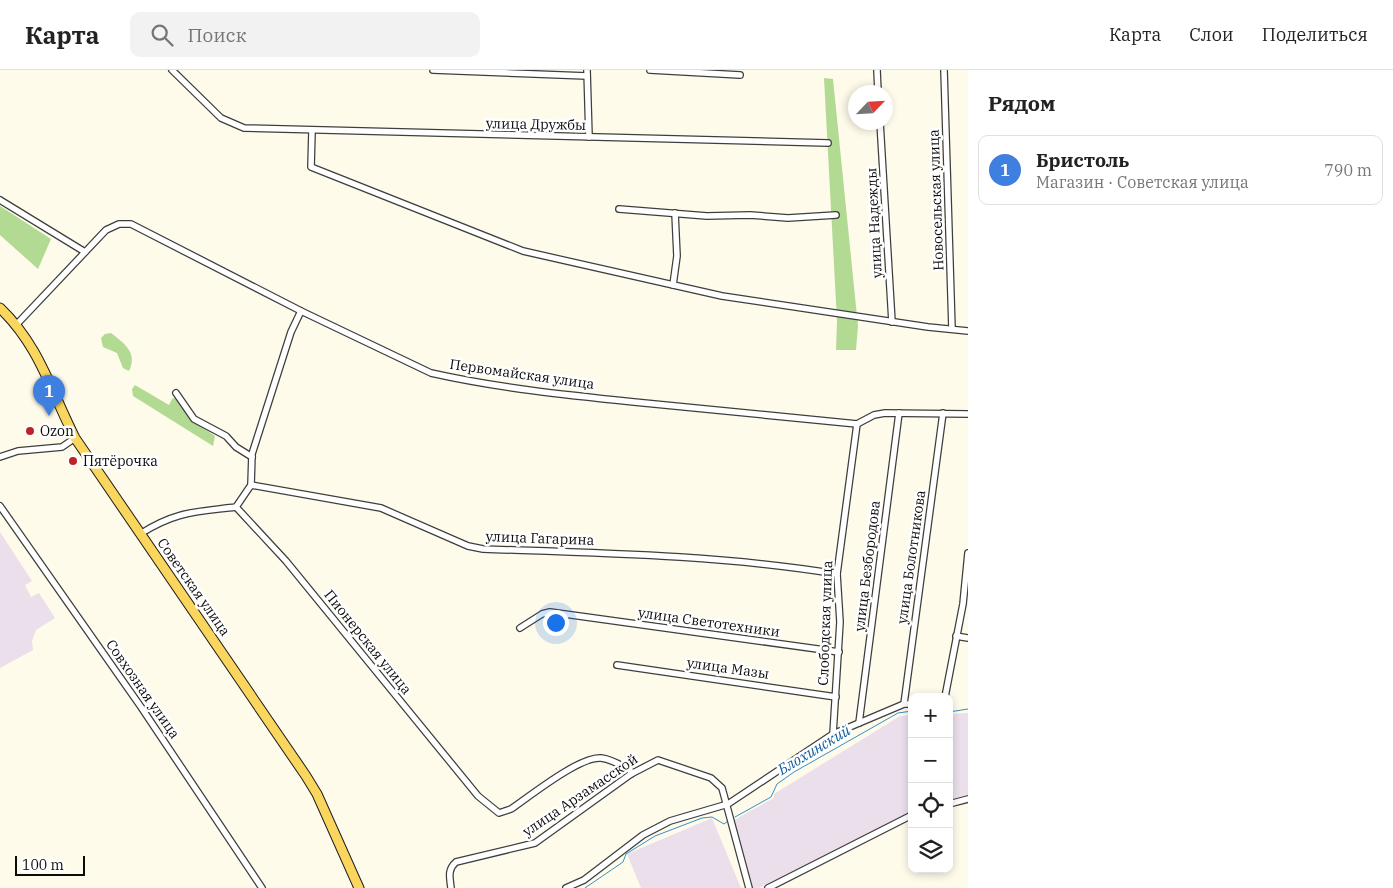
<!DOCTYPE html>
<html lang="ru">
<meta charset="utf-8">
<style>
:root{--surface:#fff;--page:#f2f2f2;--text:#222;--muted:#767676;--line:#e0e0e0;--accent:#bc2228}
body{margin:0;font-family:"IBM Plex Serif",serif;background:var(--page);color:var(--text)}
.controls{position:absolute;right:15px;bottom:15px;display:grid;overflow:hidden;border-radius:10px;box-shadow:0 2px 8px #0003}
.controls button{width:45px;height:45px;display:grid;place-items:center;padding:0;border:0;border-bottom:1px solid var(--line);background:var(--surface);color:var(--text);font:25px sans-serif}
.compass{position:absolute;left:848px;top:15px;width:45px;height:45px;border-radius:50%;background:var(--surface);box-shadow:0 2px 8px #0003;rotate:65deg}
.scale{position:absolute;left:15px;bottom:12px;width:70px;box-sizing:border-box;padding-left:5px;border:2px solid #0b0b0b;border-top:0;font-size:14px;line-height:18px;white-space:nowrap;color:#0b0b0b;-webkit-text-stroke:4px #fff;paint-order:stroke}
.you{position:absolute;left:555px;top:552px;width:18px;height:18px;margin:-12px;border:4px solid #fff;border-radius:50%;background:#1a73e8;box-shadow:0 0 0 8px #1a73e833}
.badge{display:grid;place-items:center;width:32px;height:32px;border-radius:50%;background:var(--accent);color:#fff;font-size:16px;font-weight:700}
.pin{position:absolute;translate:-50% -41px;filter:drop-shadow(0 1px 2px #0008)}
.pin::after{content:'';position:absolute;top:26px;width:18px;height:15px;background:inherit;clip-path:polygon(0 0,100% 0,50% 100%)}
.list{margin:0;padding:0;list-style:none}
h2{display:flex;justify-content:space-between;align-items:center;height:65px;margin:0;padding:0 20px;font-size:21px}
h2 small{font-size:16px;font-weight:400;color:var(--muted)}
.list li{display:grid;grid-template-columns:32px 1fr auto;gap:15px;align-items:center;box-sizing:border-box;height:70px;margin:0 10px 10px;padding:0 10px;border:1px solid var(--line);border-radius:10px}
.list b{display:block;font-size:19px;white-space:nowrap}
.list p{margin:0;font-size:16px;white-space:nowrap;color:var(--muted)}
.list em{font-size:16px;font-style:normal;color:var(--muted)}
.icon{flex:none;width:28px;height:28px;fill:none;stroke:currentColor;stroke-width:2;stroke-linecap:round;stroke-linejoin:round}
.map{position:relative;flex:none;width:968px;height:818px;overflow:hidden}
header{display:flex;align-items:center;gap:30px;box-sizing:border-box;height:70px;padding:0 25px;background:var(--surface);border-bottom:1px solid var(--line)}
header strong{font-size:24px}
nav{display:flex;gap:28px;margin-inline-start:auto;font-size:18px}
.search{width:350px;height:45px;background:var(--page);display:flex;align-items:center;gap:12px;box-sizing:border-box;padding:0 18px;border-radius:10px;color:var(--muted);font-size:19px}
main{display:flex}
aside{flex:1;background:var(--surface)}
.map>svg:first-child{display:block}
.industrial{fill:#eadfeb}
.forest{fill:#b2da93}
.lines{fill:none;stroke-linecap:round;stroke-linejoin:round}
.stream{stroke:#348fce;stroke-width:1}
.street-casing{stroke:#3e3e3e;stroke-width:8}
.primary-casing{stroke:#1c1c1c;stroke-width:11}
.street{stroke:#fff;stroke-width:5.5}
.primary{stroke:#fad65e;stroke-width:9}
.poi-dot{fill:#bc2228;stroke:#fff;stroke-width:2}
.labels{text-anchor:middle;stroke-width:5;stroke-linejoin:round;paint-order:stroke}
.street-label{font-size:14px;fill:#0b0b0b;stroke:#fff}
.poi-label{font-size:14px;fill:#0b0b0b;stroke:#fff;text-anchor:start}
.water-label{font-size:15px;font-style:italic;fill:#14609e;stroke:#fff}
</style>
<header>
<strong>Карта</strong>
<div class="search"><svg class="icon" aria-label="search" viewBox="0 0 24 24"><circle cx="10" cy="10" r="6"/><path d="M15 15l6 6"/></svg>Поиск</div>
<nav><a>Карта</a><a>Слои</a><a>Поделиться</a></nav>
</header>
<main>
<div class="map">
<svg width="968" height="818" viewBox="0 0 968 818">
<rect width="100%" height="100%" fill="#fffbea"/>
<!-- industrial -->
<g class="industrial">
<path d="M0,462L32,511L25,515L31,527L39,523L55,548L36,560L32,571L33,580L0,598Z"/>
<path d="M968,643V725L949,729V644Z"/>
<path d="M912,645V742L759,818H752L746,803L734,750L774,728V724L900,646Z"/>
<path d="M712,748L741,818H641L627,784Z"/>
</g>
<!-- forest -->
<g class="forest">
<path d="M824,8L833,9L858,256L856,280H836L837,251Z"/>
<path d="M0,136L51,169L38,199L0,165Z"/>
<path d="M111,263C125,274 138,283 129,301L123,298L117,283L103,277L101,268L105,264Z"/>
<path d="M135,315L169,335L172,329L176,327L194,352L215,366L213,376L133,326L132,319Z"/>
</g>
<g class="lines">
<!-- stream -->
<g class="stream">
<path d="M949,642L968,639"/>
<path d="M735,747L771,727L777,714L794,702L898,643L912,641"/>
<path d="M585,818L623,792L626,784L655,766L702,748L712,747L724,754L728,751"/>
</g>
<!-- street casing -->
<g class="street-casing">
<g id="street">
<path d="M172,0L221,48L244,58L828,73"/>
<path d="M433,0L587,6"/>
<path d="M587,0L589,67"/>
<path d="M650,0L740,5"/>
<path d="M877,0L878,22"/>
<path d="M944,0L952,259"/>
<path d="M880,52L892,252"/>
<path d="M312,61L311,97L523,181L722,226L928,257L968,261"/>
<path d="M0,130L85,182"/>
<path d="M619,139L707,146L750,145L788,148L836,145"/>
<path d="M673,215L677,186L675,143"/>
<path d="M17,254L106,160L119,154H131L301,241L431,303C498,318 566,325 634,332C709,339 783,347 857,354L874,345L885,343L968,344"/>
<path d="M176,323L194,349L226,366L236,377L252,387"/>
<path d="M0,387L18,381L62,377L75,368"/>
<path d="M251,415L252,384L291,262L301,241"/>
<path d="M0,436L141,637L262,818"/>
<path d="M236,437L286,491L478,726L499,743L511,739C530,726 580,686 601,688C611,689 621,695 630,700L631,704"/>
<path d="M140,464C176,441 196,442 236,437L251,415L381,438L468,476L483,479C601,483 721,485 837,504"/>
<path d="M520,558L542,544L550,542L839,582"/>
<path d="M956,566L968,568"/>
<path d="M617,595L836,627"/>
<path d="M945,627L963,534L968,483"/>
<path d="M904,634L943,343"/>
<path d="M859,653L899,343"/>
<path d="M833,664L840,552L837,504L857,354"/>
<path d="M949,734L968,729"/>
<path d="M451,818C450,808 447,800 456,792L535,773L631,704L658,690L711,708L722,718L749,818"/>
<path d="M566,818L584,810L643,765L670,751L728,734L833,664L904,634H912"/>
<path d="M768,818L912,745"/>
</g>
</g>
<!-- primary casing -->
<g class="primary-casing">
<path id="primary" d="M0,238C39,275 51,321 75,368L306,706L317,724L359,818"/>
</g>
<!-- street -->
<use href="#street" class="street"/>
<!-- primary -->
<use href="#primary" class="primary"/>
</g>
<!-- markers -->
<g class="poi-dot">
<circle cx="30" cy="361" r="5"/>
<circle cx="73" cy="391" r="5"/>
</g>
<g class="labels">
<!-- street labels -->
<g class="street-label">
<text transform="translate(536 54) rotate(1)" y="5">улица Дружбы</text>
<text transform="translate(936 130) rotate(-92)" y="5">Новосельская улица</text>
<text transform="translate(874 153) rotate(-93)" y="5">улица Надежды</text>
<text transform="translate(522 304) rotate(8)" y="5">Первомайская улица</text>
<text transform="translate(540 468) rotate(2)" y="5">улица Гагарина</text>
<text transform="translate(911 487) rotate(-82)" y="5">улица Болотникова</text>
<text transform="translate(867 496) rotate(-83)" y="5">улица Безбородова</text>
<text transform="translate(194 517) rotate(55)" y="5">Советская улица</text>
<text transform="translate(709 552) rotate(8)" y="5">улица Светотехники</text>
<text transform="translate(825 553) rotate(-88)" y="5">Слободская улица</text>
<text transform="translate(368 572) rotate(51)" y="5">Пионерская улица</text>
<text transform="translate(728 598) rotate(8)" y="5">улица Мазы</text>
<text transform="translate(143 619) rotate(55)" y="5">Совхозная улица</text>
<text transform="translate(580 725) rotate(-34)" y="5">улица Арзамасской</text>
</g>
<!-- poi labels -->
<g class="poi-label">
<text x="40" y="366">Ozon</text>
<text x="83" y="396">Пятёрочка</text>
</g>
<!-- water labels -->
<g class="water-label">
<text transform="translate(814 680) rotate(-31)" y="5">Блохинский</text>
</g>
</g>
</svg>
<div class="controls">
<button>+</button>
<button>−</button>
<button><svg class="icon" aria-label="locate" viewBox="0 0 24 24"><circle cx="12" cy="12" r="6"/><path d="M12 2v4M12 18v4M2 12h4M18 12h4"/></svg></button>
<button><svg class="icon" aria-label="layers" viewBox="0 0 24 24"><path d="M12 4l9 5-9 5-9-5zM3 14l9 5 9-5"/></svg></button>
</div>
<svg class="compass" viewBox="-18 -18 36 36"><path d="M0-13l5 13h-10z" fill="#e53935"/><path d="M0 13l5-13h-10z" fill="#767676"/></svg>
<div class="scale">100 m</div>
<div class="you"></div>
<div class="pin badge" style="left:49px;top:346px;background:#3f7fe0">1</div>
</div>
<aside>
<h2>Рядом<small></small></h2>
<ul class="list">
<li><span class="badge" style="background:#3f7fe0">1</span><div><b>Бристоль</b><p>Магазин · Советская улица</p></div><em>790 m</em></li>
</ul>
</aside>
</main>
